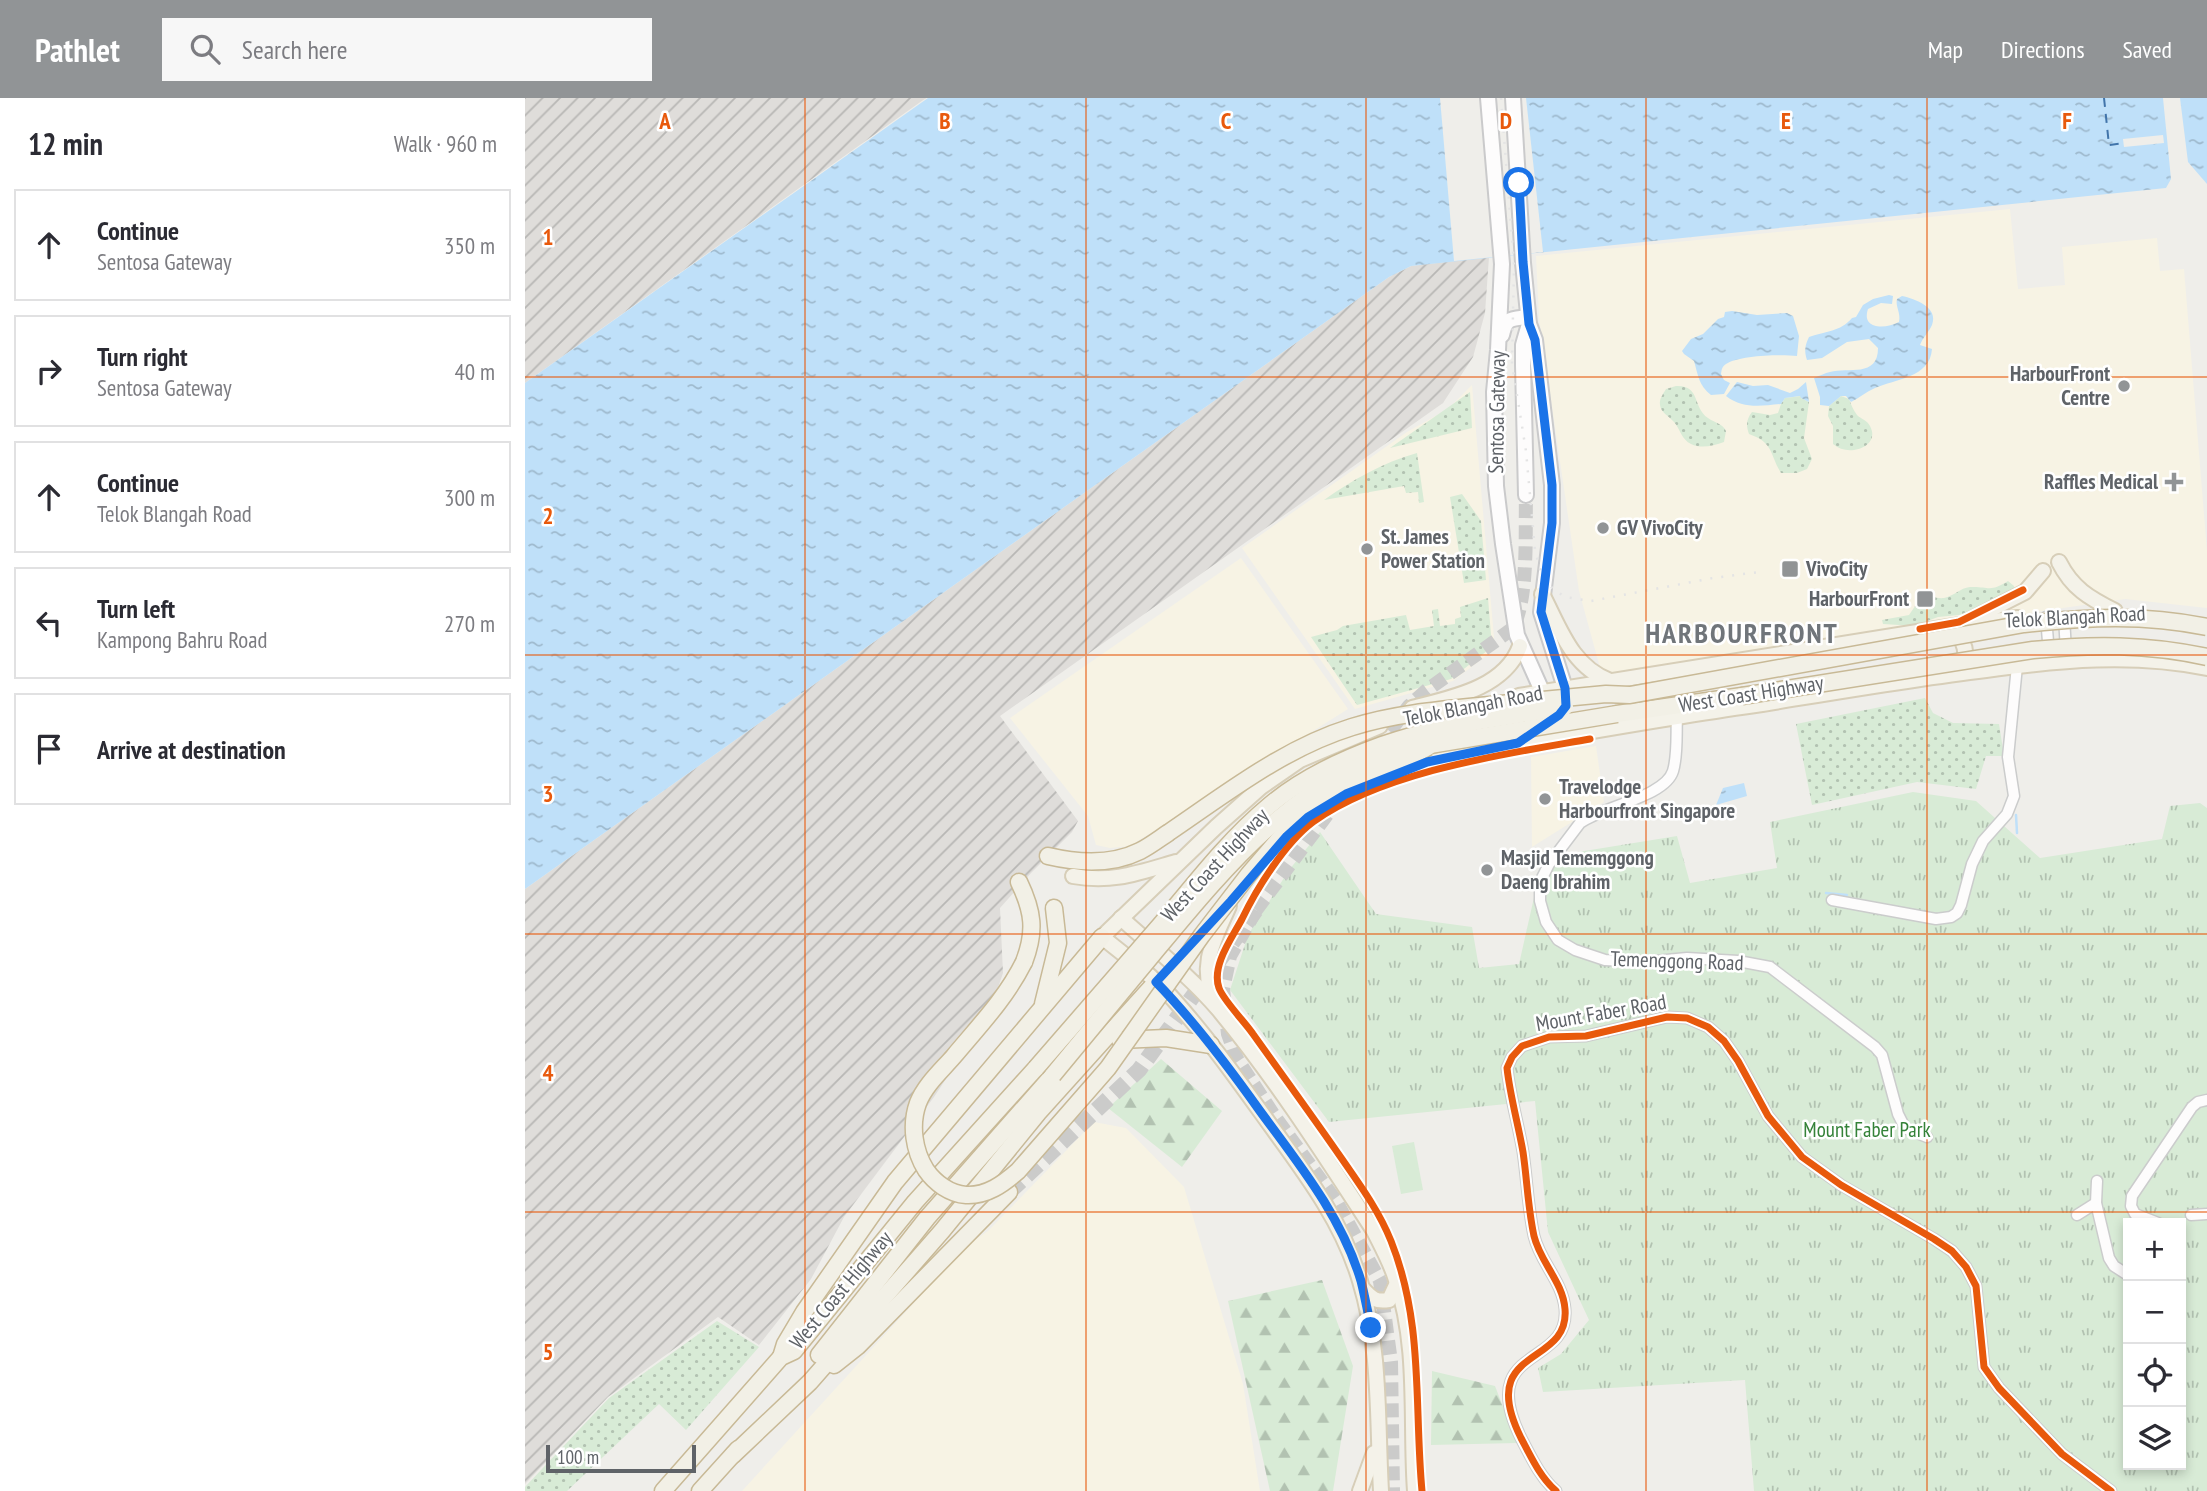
<!DOCTYPE html>
<meta charset="utf-8">
<style>
:root{--surface:#fff;--page:#f7f7f7;--text:#2b2b33;--muted:#7c7c81;--line:#e1e1e2;--accent:#919496}
body{margin:0;font-family:"PT Sans Narrow",sans-serif;background:var(--page);color:var(--text)}
.controls{position:absolute;right:21px;bottom:21px;display:grid;overflow:hidden;border-radius:0px;box-shadow:0 4px 10px #0003}
.controls button{width:63px;height:63px;display:grid;place-items:center;padding:0;border:0;border-bottom:2px solid var(--line);background:var(--surface);color:var(--text);font:35px sans-serif}
.scale{position:absolute;left:21px;bottom:18px;width:150px;box-sizing:border-box;padding-left:7px;border:4px solid #5f6368;border-top:0;font-size:19px;line-height:24px;white-space:nowrap;color:#5f6368;-webkit-text-stroke:5px #fff;paint-order:stroke}
.stop{position:absolute;width:21px;height:21px;margin:-16px;border:5px solid #1a73e8;border-radius:50%;background:#fff}
.stop.end{background:#1a73e8;border-color:#fff;box-shadow:0 2px 7px #0008}
.list{margin:0;padding:0;list-style:none}
h2{display:flex;justify-content:space-between;align-items:center;height:91px;margin:0;padding:0 28px;font-size:30px}
h2 small{font-size:23px;font-weight:400;color:var(--muted)}
.list li{display:grid;grid-template-columns:46px 1fr auto;gap:21px;align-items:center;box-sizing:border-box;height:112px;margin:0 14px 14px;padding:0 14px;border:2px solid var(--line);border-radius:0px}
.list b{display:block;font-size:26px;white-space:nowrap}
.list p{margin:0;font-size:23px;white-space:nowrap;color:var(--muted)}
.list em{font-size:23px;font-style:normal;color:var(--muted)}
.icon{flex:none;width:38px;height:38px;fill:none;stroke:currentColor;stroke-width:2;stroke-linecap:round;stroke-linejoin:round}
.map{position:relative;flex:none;width:1682px;height:1393px;overflow:hidden}
header{display:flex;align-items:center;gap:42px;box-sizing:border-box;height:98px;padding:0 35px;background:var(--accent);color:#fff}
header strong{font-size:33px}
nav{display:flex;gap:38px;margin-inline-start:auto;font-size:24px}
.search{width:490px;height:63px;background:var(--page);display:flex;align-items:center;gap:18px;box-sizing:border-box;padding:0 24px;border-radius:0px;color:var(--muted);font-size:26px}
main{display:flex}
aside{flex:1;background:var(--surface)}
.map>svg:first-child{display:block}
.commercial{fill:#f7f3e4}
.industrial{fill:url(#industrial-furrows)}
.grass{fill:url(#grass-dots)}
.forest{fill:url(#forest-firs)}
.park{fill:url(#park-tufts);fill-rule:evenodd}
.pitch{fill:#d8ebd6}
.water{fill:url(#water-ripples)}
.pier{fill:#efeeea}
.lines{fill:none;stroke-linecap:round;stroke-linejoin:round}
.stream{stroke:#bfe0f9;stroke-width:2.5}
.ferry{stroke:#4174aa;stroke-width:2;stroke-dasharray:9 7;stroke-linecap:butt}
.secondary-tunnel{stroke:#cbcbca;stroke-width:14;stroke-dasharray:14 7;stroke-linecap:butt}
.primary-tunnel{stroke:#cbcbca;stroke-width:14;stroke-dasharray:14 7;stroke-linecap:butt}
.trunk-tunnel{stroke:#cbcbca;stroke-width:16;stroke-dasharray:16 8;stroke-linecap:butt}
.minor-casing{stroke:#cbcccc;stroke-width:13}
.secondary-casing{stroke:#cacacb;stroke-width:18}
.primary-casing{stroke:#d7ceb8;stroke-width:18}
.trunk-casing{stroke:#c8b996;stroke-width:19}
.minor{stroke:#fdfcfc;stroke-width:10}
.secondary{stroke:#fdfcfc;stroke-width:14}
.primary{stroke:#f4f2e9;stroke-width:14}
.trunk{stroke:#f2f0e6;stroke-width:16}
.rail{stroke:#e4e4e4;stroke-width:2.5;stroke-dasharray:2 9;stroke-linecap:butt}
.trunk-bridge-casing{stroke:#c8b996;stroke-width:19;stroke-linecap:butt}
.trunk-bridge{stroke:#f2f0e6;stroke-width:16}
.cycleway-casing{stroke:#fff;stroke-width:11}
.cycleway{stroke:#e8590c;stroke-width:7}
.route{stroke:#1a73e8;stroke-width:9}
.grid{fill:none;stroke:#e8590c;stroke-width:2;stroke-opacity:0.55}
.poi-dot{fill:#919496;stroke:#fff;stroke-width:2.5}
.labels{text-anchor:middle;stroke-width:5;stroke-linejoin:round;paint-order:stroke}
.poi-label{font-size:21px;font-weight:bold;fill:#5f6368;stroke:#fff;text-anchor:start}
.street-label{font-size:21px;fill:#5f6368;stroke:#fff}
.park-label{font-size:21px;fill:#348238;stroke:#fff}
.district-label{font-size:28px;font-weight:bold;letter-spacing:2px;fill:#70757a;stroke:#fff}
.grid-label{font-size:23px;text-anchor:middle;font-weight:bold;fill:#e8590c;stroke:#fff;stroke-width:5;stroke-linejoin:round;paint-order:stroke}
</style>
<header>
<strong>Pathlet</strong>
<div class="search"><svg class="icon" aria-label="search" viewBox="0 0 24 24"><circle cx="10" cy="10" r="6"/><path d="M15 15l6 6"/></svg>Search here</div>
<nav><a>Map</a><a>Directions</a><a>Saved</a></nav>
</header>
<main>
<aside>
<h2>12 min<small>Walk · 960 m</small></h2>
<ul class="list">
<li><svg class="icon" aria-label="ahead" viewBox="0 0 24 24"><path d="M12 20V5M6 11l6-6 6 6"/></svg><div><b>Continue</b><p>Sentosa Gateway</p></div><em>350 m</em></li>
<li><svg class="icon" aria-label="right" viewBox="0 0 24 24"><path d="M7 20v-9h11M14 6l5 5-5 5"/></svg><div><b>Turn right</b><p>Sentosa Gateway</p></div><em>40 m</em></li>
<li><svg class="icon" aria-label="ahead" viewBox="0 0 24 24"><path d="M12 20V5M6 11l6-6 6 6"/></svg><div><b>Continue</b><p>Telok Blangah Road</p></div><em>300 m</em></li>
<li><svg class="icon" aria-label="left" viewBox="0 0 24 24"><path d="M17 20v-9H6M10 6l-5 5 5 5"/></svg><div><b>Turn left</b><p>Kampong Bahru Road</p></div><em>270 m</em></li>
<li><svg class="icon" aria-label="arrive" viewBox="0 0 24 24"><path d="M6 21V4h12l-3 4 3 4H6"/></svg><div><b>Arrive at destination</b></div></li>
</ul>
</aside>
<div class="map">
<svg width="1682" height="1393" viewBox="0 0 1682 1393">
<defs>
<pattern id="industrial-furrows" width="10" height="10" patternUnits="userSpaceOnUse" patternTransform="scale(1.75)"><rect width="10" height="10" fill="#dfddda"/><path d="M-1 1l2-2M0 10L10 0M9 11l2-2" fill="none" stroke="#b8b7b5"/></pattern>
<pattern id="grass-dots" width="8" height="8" patternUnits="userSpaceOnUse" patternTransform="scale(1.75)"><rect width="8" height="8" fill="#d8ebd6"/><path d="M2 2h.1M6 6h.1" fill="none" stroke="#b2c2b1" stroke-width="1.8" stroke-linecap="round"/></pattern>
<pattern id="forest-firs" width="22" height="20" patternUnits="userSpaceOnUse" patternTransform="scale(1.75)"><rect width="22" height="20" fill="#d8ebd6"/><path d="M5 1l3.5 6h-7zM16 11l3.5 6h-7z" fill="#b2c2b1"/></pattern>
<pattern id="park-tufts" width="24" height="20" patternUnits="userSpaceOnUse" patternTransform="scale(1.75)"><rect width="24" height="20" fill="#d8ebd6"/><path d="M3 7l-1-3M5 7V3M7 7l1-3M15 17l-1-3M17 17v-4M19 17l1-3" fill="none" stroke="#b2c2b1"/></pattern>
<pattern id="water-ripples" width="26" height="14" patternUnits="userSpaceOnUse" patternTransform="scale(1.75)"><rect width="26" height="14" fill="#bfe0f9"/><path d="M2 4q2-2 4 0t4 0M15 11q2-2 4 0t4 0" fill="none" stroke="#9eb9cd"/></pattern>
</defs>
<rect width="100%" height="100%" fill="#efeeea"/>
<!-- commercial -->
<g class="commercial">
<path d="M1485,111L1493,191L1540,187L1537,149L1632,140L1635,173L1659,171L1682,453V510L1600,501L1077,577L1054,493L1014,220L1011,158Z"/>
<path d="M947,287L970,551L928,583L830,611L717,450L882,334L923,311Z"/>
<path d="M716,460L823,611L605,748L585,750L571,747L563,718L485,620Z"/>
<path d="M1071,648L1079,704L1007,749L1006,659Z"/>
<path d="M569,1024L601,1030L659,1089L718,1286L735,1393H217L440,1149L463,1133Z"/>
</g>
<!-- industrial -->
<g class="industrial">
<path d="M0,0H401L0,285Z"/>
<path d="M964,159L960,215L948,259L918,305L475,618L553,723L547,734L506,775L475,810L478,875L464,916L409,999L319,1119L286,1181L234,1247L193,1219L83,1299L0,1386V791L864,179L886,168Z"/>
</g>
<!-- grass -->
<g class="grass">
<path d="M1151,288C1176,287 1167,309 1183,320C1190,325 1197,325 1201,333L1199,344C1188,348 1176,351 1166,346C1157,342 1155,331 1149,324C1144,318 1136,315 1135,307C1134,301 1138,296 1141,291Z"/>
<path d="M945,294L947,330L865,350Z"/>
<path d="M1276,298V300L1284,304L1279,340L1287,361L1282,371L1272,375H1256C1244,355 1249,345 1224,336C1221,327 1221,322 1227,314L1245,317L1253,315L1256,306L1260,300Z"/>
<path d="M1316,298L1324,301C1326,306 1328,312 1332,317C1336,321 1342,322 1345,328C1352,341 1342,350 1329,352C1321,353 1314,351 1308,346V328L1303,318L1304,308Z"/>
<path d="M892,355L899,404L894,405L893,394L881,395L879,388L799,402C829,381 857,365 892,355Z"/>
<path d="M937,396L956,423L961,482L939,485L925,399Z"/>
<path d="M1483,483L1489,488L1490,496L1451,512L1434,517L1413,519L1389,528L1358,526L1357,522L1384,517L1397,498C1405,497 1411,501 1419,500C1429,498 1435,490 1445,489C1464,488 1464,495 1483,483Z"/>
<path d="M963,500L967,549L926,581L832,607L786,539L812,532L818,528L881,517L885,532L909,528L907,512L913,511L915,528L930,526V521L936,519L935,509Z"/>
<path d="M1400,600L1408,615L1428,625L1474,626L1479,658H1461L1451,691L1392,684L1287,707L1271,626Z"/>
<path d="M192,1223L234,1249L161,1332L134,1306L42,1393H0V1389L84,1300Z"/>
</g>
<!-- forest -->
<g class="forest">
<path d="M636,961L697,1013L657,1069L583,1010Z"/>
<path d="M797,1182L828,1268L808,1393H745L703,1203Z"/>
<path d="M907,1273L970,1288L992,1345L906,1347Z"/>
</g>
<!-- park -->
<path class="park" d="M1388,694L1451,703L1515,760L1637,741L1645,708L1675,705L1682,710V1393H1229L1220,1282L1018,1294L1013,1270L1036,1256L1064,1222L1023,1134L1010,1003L804,1024L705,892L723,837L764,772L795,734L851,816L947,829L954,870L994,866L1015,773L1047,755L1152,738L1165,785L1252,770L1245,724ZM1603,1125H1656V1367H1603Z"/>
<!-- pitch -->
<path class="pitch" d="M889,1044L898,1092L876,1096L867,1048Z"/>
<!-- water -->
<g class="water">
<path d="M403,0H1638L1646,81L1641,90L886,168L864,179L0,791V285Z"/>
<path d="M1655,0H1682V86L1663,64Z"/>
<path d="M1364,197L1368,198L1367,206L1356,205L1343,211C1336,232 1361,231 1374,224C1376,215 1370,208 1372,201L1377,198C1390,201 1414,209 1407,227C1404,234 1398,239 1395,247L1407,251C1405,280 1370,281 1350,290C1341,294 1334,300 1326,304L1321,298H1316L1304,308L1295,307V299L1289,280C1294,278 1300,275 1305,274C1323,269 1353,280 1353,250L1344,241L1322,244L1297,260L1282,262C1279,253 1280,247 1284,239C1301,233 1315,234 1327,220L1331,219L1338,207L1348,201Z"/>
<path d="M1207,213L1232,217L1262,215L1268,218L1274,238L1272,258C1257,256 1214,257 1201,266C1197,269 1197,270 1196,276L1199,282L1205,285L1199,296L1186,297C1174,288 1173,277 1169,263L1159,256L1157,253L1166,241L1178,236L1193,221L1199,219L1200,214Z"/>
<path d="M1212,284L1228,288L1243,287L1265,295L1273,291L1281,284L1284,304L1276,300L1275,298L1260,300L1256,306C1235,308 1218,311 1201,298Z"/>
<path d="M1219,685L1222,698L1191,707L1198,690Z"/>
</g>
<!-- pier -->
<g class="pier">
<path d="M915,0H1001L1018,154L929,163Z"/>
<path d="M1638,37L1639,45L1599,49L1598,41Z"/>
</g>
<g class="lines">
<!-- stream -->
<g class="stream">
<path d="M1491,717L1492,735"/>
<path d="M1301,795L1322,797"/>
</g>
<!-- ferry -->
<path class="ferry" d="M1579,0L1584,47L1599,45"/>
<!-- secondary-tunnel -->
<g class="secondary-tunnel">
<path d="M852,650L884,608L902,592L987,531C1004,502 1000,433 1001,397"/>
<path d="M731,812L819,694"/>
</g>
<!-- primary-tunnel -->
<path class="primary-tunnel" d="M731,812L705,858L698,891L703,936L712,961L750,1019L811,1103L855,1183L866,1264L868,1393"/>
<!-- trunk-tunnel -->
<path class="trunk-tunnel" d="M484,1094L614,972L731,812"/>
<!-- minor casing -->
<g class="minor-casing">
<g id="minor">
<path d="M1521,519L1524,556"/>
<path d="M1539,519L1541,553"/>
<path d="M1152,618C1151,636 1153,656 1148,673C1140,699 1078,708 1055,725L1024,766L1015,784V803L1021,824L1033,842L1050,852L1080,862L1120,864L1162,860L1213,863L1245,869L1350,949L1357,957L1373,1016L1380,1030L1402,1039"/>
<path d="M1307,802L1411,821L1426,819L1432,815L1436,807L1447,766L1458,743L1482,716L1489,698L1483,659L1492,568"/>
<path d="M1572,1083L1571,1105L1584,1160L1589,1168L1603,1177"/>
<path d="M1552,1117L1571,1105"/>
<path d="M1666,1117L1682,1116"/>
<path d="M1633,1125L1610,1116L1606,1108L1607,1098L1667,1009L1673,1004L1682,1002"/>
<path d="M1031,1393C1015,1379 1006,1359 996,1340C950,1247 1045,1270 1040,1211C1038,1184 1015,1164 1009,1138C1003,1111 1002,1081 998,1054C993,1025 985,998 982,970L987,959L997,948L1024,939L1061,938L1142,919L1162,920L1183,929L1199,943L1213,963L1243,1018L1277,1059L1316,1087L1409,1141L1427,1153L1441,1169L1451,1188L1459,1269L1474,1290L1537,1356L1586,1393"/>
</g>
</g>
<!-- secondary casing -->
<g class="secondary-casing">
<g id="secondary">
<path d="M963,0L977,166L973,252L969,294L971,388L978,446L992,537L1021,602"/>
<path d="M988,0L998,165L1004,226L1010,242L1027,387V425L1016,514L1040,590L1041,601"/>
<path d="M977,237C981,219 986,221 1003,219"/>
<path d="M1001,397L998,267V247L1004,226"/>
</g>
</g>
<!-- primary casing -->
<g class="primary-casing">
<g id="primary">
<path d="M1534,464C1547,490 1564,500 1590,513"/>
<path d="M1017,496C1035,530 1046,568 1085,583"/>
<path d="M1443,523L1500,494L1518,473"/>
<path d="M1426,532C1440,540 1445,558 1435,571"/>
<path d="M994,598L1436,527L1493,520"/>
<path d="M887,610C926,600 980,590 995,548"/>
<path d="M855,628L775,662L736,689L691,729L577,839C602,859 628,878 649,902C684,941 715,985 746,1028C781,1076 818,1125 835,1183C856,1251 852,1323 856,1393"/>
<path d="M811,702C883,662 964,650 1044,637C1108,626 1172,615 1237,606C1311,594 1386,581 1461,572C1535,562 1608,555 1682,570"/>
<path d="M548,778C587,785 613,775 651,764"/>
<path d="M596,820C629,850 665,878 694,912C751,981 800,1058 849,1133C857,1149 866,1165 871,1182C894,1249 885,1324 890,1393"/>
<path d="M690,904C673,867 689,842 704,808"/>
<path d="M838,1191C847,1201 851,1204 864,1202L872,1185"/>
<path d="M835,1393L849,1355"/>
</g>
</g>
<!-- trunk casing -->
<g class="trunk-casing">
<g id="trunk">
<path d="M1092,616L1217,598"/>
<path d="M523,758C553,765 587,767 615,753C625,748 634,741 643,735"/>
<path d="M494,784C508,813 511,833 499,864"/>
<path d="M518,906L533,845L529,810"/>
<path d="M595,942L641,940L686,947"/>
<path d="M294,1257L402,1120L528,977"/>
<path d="M256,1259L260,1246L279,1214L370,1084L577,839"/>
<path d="M309,1267L333,1248L484,1094"/>
<path d="M208,1357L285,1284L417,1133L513,1015L631,884"/>
<path d="M138,1393L256,1259L269,1253L390,1104L511,970"/>
<path d="M175,1393L213,1351"/>
</g>
</g>
<!-- minor -->
<use href="#minor" class="minor"/>
<!-- secondary -->
<use href="#secondary" class="secondary"/>
<!-- primary -->
<use href="#primary" class="primary"/>
<!-- trunk -->
<use href="#trunk" class="trunk"/>
<!-- rail -->
<path class="rail" d="M976,0L989,167L987,266L1001,353L1010,452L1016,475L1027,490L1040,499L1066,503L1188,480L1234,474"/>
<!-- trunk-bridge casing -->
<g class="trunk-bridge-casing">
<g id="trunk-bridge">
<path d="M1217,598L1508,552C1567,546 1623,546 1682,559"/>
<path d="M643,735C702,695 759,650 827,629C868,616 912,612 954,608C996,604 1039,600 1081,596L1105,597L1499,526C1563,519 1619,516 1682,529"/>
<path d="M499,864C481,900 454,928 429,958C416,973 400,987 393,1005C385,1027 389,1053 401,1072C410,1085 425,1096 441,1097C462,1098 478,1086 493,1073L583,970L677,837L724,776L761,733L793,705L827,684L871,667L903,649"/>
<path d="M511,970C553,921 595,873 637,825C671,784 704,741 745,707C777,680 818,661 857,647C916,626 979,620 1040,609"/>
<path d="M528,977C563,935 598,892 633,850C701,768 773,680 881,651L1092,616"/>
</g>
</g>
<!-- trunk-bridge -->
<use href="#trunk-bridge" class="trunk-bridge"/>
<!-- cycleway casing -->
<g class="cycleway-casing">
<g id="cycleway">
<path d="M1395,531L1434,524L1498,492"/>
<path d="M897,1393C889,1307 899,1226 866,1143C854,1113 835,1087 817,1061C788,1019 758,978 728,936C720,924 698,902 694,890C686,868 707,840 717,821C732,790 760,745 788,724C859,673 980,656 1065,641"/>
<path d="M1031,1393C1015,1379 1006,1359 996,1340C950,1247 1045,1270 1040,1211C1038,1184 1015,1164 1009,1138C1003,1111 1002,1081 998,1054C993,1025 985,998 982,970L987,959L997,948L1024,939L1061,938L1142,919L1162,920L1183,929L1199,943L1213,963L1243,1018L1277,1059L1316,1087L1409,1141L1427,1153L1441,1169L1451,1188L1459,1269L1474,1290L1537,1356L1586,1393"/>
</g>
</g>
<!-- cycleway -->
<use href="#cycleway" class="cycleway"/>
</g>
<g class="lines">
<!-- route -->
<path class="route" d="M846,1230C843,1215 840,1199 836,1183C817,1119 774,1066 735,1013C703,968 670,924 631,884L706,803L762,738L783,719L821,696L902,664L993,645L1034,617L1041,608L1040,590L1016,514L1027,425V387L1010,242L1004,226L998,164L994,85"/>
</g>
<!-- grid -->
<path class="grid" d="M280,0V1393M561,0V1393M841,0V1393M1121,0V1393M1402,0V1393M0,279H1682M0,557H1682M0,836H1682M0,1114H1682"/>
<!-- markers -->
<g class="poi-dot">
<circle cx="1599" cy="288" r="7"/>
<path d="M1645.5 373.5h7v7h7v7h-7v7h-7v-7h-7v-7h7z"/>
<circle cx="1078" cy="430" r="7"/>
<circle cx="842" cy="451" r="7"/>
<rect x="1256" y="462" width="18" height="18" rx="3.5"/>
<rect x="1391" y="492" width="18" height="18" rx="3.5"/>
<circle cx="1020" cy="701" r="7"/>
<circle cx="962" cy="772" r="7"/>
</g>
<g class="labels">
<!-- poi labels -->
<g class="poi-label">
<text x="1585" y="283" text-anchor="end">HarbourFront<tspan x="1585" dy="24">Centre</tspan></text>
<text x="1633" y="391" text-anchor="end">Raffles Medical</text>
<text x="1092" y="437">GV VivoCity</text>
<text x="856" y="446">St. James<tspan x="856" dy="24">Power Station</tspan></text>
<text x="1281" y="478">VivoCity</text>
<text x="1384" y="508" text-anchor="end">HarbourFront</text>
<text x="1034" y="696">Travelodge<tspan x="1034" dy="24">Harbourfront Singapore</tspan></text>
<text x="976" y="767">Masjid Tememggong<tspan x="976" dy="24">Daeng Ibrahim</tspan></text>
</g>
<!-- street labels -->
<g class="street-label">
<text transform="translate(972 314) rotate(-89)" y="7">Sentosa Gateway</text>
<text transform="translate(1550 519) rotate(-3)" y="7">Telok Blangah Road</text>
<text transform="translate(1226 596) rotate(-9)" y="7">West Coast Highway</text>
<text transform="translate(948 608) rotate(-11)" y="7">Telok Blangah Road</text>
<text transform="translate(690 767) rotate(-47)" y="7">West Coast Highway</text>
<text transform="translate(1152 863) rotate(2)" y="7">Temenggong Road</text>
<text transform="translate(1076 915) rotate(-10)" y="7">Mount Faber Road</text>
<text transform="translate(316 1192) rotate(-50)" y="7">West Coast Highway</text>
</g>
<!-- park labels -->
<g class="park-label">
<text x="1342" y="1039">Mount Faber Park</text>
</g>
<!-- district labels -->
<g class="district-label">
<text x="1217" y="545">HARBOURFRONT</text>
</g>
</g>
<g class="grid-label">
<text x="140" y="31">A</text>
<text x="420" y="31">B</text>
<text x="701" y="31">C</text>
<text x="981" y="31">D</text>
<text x="1261" y="31">E</text>
<text x="1542" y="31">F</text>
<text x="23" y="147">1</text>
<text x="23" y="426">2</text>
<text x="23" y="704">3</text>
<text x="23" y="983">4</text>
<text x="23" y="1262">5</text>
</g>
</svg>
<div class="controls">
<button>+</button>
<button>−</button>
<button><svg class="icon" aria-label="locate" viewBox="0 0 24 24"><circle cx="12" cy="12" r="6"/><path d="M12 2v4M12 18v4M2 12h4M18 12h4"/></svg></button>
<button><svg class="icon" aria-label="layers" viewBox="0 0 24 24"><path d="M12 4l9 5-9 5-9-5zM3 14l9 5 9-5"/></svg></button>
</div>
<div class="scale">100 m</div>
<div class="stop" style="left:994px;top:85px"></div>
<div class="stop end" style="left:846px;top:1230px"></div>
</div>
</main>
